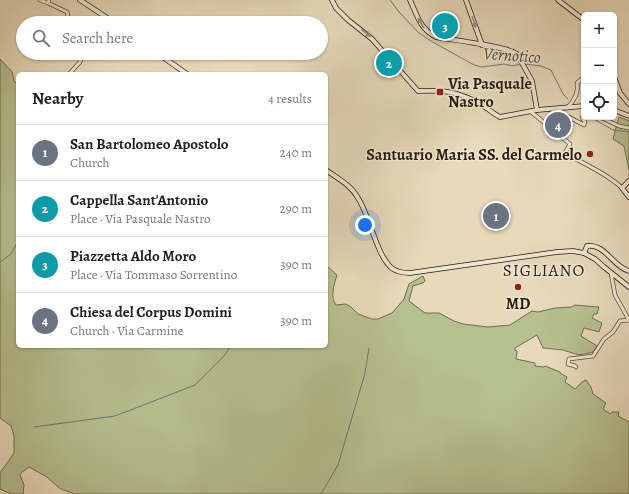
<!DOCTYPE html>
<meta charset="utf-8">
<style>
:root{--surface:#fff;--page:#f6f6f6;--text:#222;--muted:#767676;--line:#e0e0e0;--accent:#8f2418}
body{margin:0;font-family:Alegreya,serif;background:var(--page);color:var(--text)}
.controls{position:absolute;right:12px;top:12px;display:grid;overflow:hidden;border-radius:6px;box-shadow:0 1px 3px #0004}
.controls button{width:36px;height:36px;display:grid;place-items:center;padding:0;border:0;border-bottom:1px solid var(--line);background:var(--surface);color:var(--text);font:20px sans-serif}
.you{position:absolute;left:365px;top:225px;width:14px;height:14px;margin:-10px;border:3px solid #fff;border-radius:50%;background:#1a73e8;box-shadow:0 0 0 6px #1a73e833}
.badge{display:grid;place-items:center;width:26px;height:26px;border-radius:50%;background:var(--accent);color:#fff;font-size:13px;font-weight:700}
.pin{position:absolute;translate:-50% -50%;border:2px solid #fff;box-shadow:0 1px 4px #0006}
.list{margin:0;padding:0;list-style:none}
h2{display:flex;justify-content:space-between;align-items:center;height:52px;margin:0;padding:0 16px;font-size:17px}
h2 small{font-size:13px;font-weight:400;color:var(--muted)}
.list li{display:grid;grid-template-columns:26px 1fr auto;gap:12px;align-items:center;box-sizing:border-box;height:56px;padding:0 16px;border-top:1px solid var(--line)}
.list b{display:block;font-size:15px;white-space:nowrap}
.list p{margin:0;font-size:13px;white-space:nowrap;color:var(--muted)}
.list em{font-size:13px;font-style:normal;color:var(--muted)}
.icon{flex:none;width:22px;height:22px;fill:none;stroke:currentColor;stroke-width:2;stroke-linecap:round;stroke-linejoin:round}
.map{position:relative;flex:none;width:629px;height:494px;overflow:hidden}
.search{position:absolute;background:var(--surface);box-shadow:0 1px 3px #0004;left:16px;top:16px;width:312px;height:44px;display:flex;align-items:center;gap:10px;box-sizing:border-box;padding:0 14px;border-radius:22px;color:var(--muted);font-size:15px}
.panel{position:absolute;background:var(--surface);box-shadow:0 1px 3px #0004;left:16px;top:72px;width:312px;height:276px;border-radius:6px}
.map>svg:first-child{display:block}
.green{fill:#b6bf90;stroke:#6f6e50}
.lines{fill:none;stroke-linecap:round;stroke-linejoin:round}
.stream{stroke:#6b7b74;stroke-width:1}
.street-casing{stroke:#584c3a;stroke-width:4.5}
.secondary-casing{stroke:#281d0f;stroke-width:5.5}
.street{stroke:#efe6d2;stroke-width:3}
.secondary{stroke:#efe6d2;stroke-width:4}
.oneway{fill:#958c7a}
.poi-dot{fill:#8f2418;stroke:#efe6d2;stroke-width:1.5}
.labels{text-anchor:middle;stroke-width:3;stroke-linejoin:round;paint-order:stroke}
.poi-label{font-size:16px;font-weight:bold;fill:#281d0f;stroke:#efe6d2;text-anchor:start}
.water-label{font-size:17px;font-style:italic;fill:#4a4c42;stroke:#efe6d2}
.neighbourhood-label{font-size:17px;letter-spacing:1px;fill:#281d0f;stroke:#efe6d2}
</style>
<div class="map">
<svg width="629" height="494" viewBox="0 0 629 494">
<rect width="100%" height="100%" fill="#e7d9ba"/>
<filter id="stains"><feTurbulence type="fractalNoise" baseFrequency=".005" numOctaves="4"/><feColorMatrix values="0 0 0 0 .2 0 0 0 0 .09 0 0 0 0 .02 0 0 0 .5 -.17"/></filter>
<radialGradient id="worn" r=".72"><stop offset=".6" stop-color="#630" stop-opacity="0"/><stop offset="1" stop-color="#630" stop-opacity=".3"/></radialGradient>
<!-- green -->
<g class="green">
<path d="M0,59L12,72L14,81L18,85V346H326V265L337,275C334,284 330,297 336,305L346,304L351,307L358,314L372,319H378L392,313L404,299L409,284L423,276L425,281L423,283L413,286L409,301L425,313H439L454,321L463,324L488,327L510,325L532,311L538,312L555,308L572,307L574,305L599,307L597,314H594L592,318L602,323L599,332L584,328L581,336L597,346L593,352L579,355L563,350L543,348L537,335L515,348V350L517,351L516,359L535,363V366L544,367L545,366L560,372V373L567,377L565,382L575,389L582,382L586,380L591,387L593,394L606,403L603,409L610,414L612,412H619L618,416L629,422V494H74L59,488L47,477L29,467L22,472L20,475L24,485L23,494H11L0,489V473L14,453V436L11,426L0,418Z"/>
<path d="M619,117L629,121V170L624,146L613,139Z"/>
</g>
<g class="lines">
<!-- stream -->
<g class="stream">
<path d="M390,0L399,12L419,33L431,41L474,65L482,67L504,64L512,66L521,64"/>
<path d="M525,64L541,66L551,70L563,94L568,99"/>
<path d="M590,117L613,130L629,132"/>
<path d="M629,174V177"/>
<path d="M0,262L11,254L18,241"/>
<path d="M34,427L115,416L195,385L223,357L231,346"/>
<path d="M321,494L338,465L365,373L369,348"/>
</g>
<!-- street casing -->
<g class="street-casing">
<g id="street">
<path d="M40,0L48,3L49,0"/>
<path d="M48,3L67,12L68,15L66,23"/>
<path d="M69,74L80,62L83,53"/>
<path d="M567,108C574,101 579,93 577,83L584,77"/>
<path d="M559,109L563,114L584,125L585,122L582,118L584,114"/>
<path d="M530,111L570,144L565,153C584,164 606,173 622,188"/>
<path d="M600,117L619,126L629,128"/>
<path d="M611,273L615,295L629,320"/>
<path d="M576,367L575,366L568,364L569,359L593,356L604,339L613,332L620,321L629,320"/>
</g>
</g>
<!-- secondary casing -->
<g class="secondary-casing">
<g id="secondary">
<path d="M80,0L115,23"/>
<path d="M332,0L336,8L348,20L372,39L418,91C443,90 456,91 479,103C486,107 492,113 500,117L537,110L584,106"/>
<path d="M410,0C417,15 420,29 436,37C452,40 506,46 517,54L532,81L537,110"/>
<path d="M466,0L482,45"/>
<path d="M558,0L584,20"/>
<path d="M157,53L187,74"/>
<path d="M614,77L620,93L629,104"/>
<path d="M614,110L629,116"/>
<path d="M326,170C337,178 351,185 358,198C370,216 377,258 393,269C398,272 404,273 410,273L557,252L573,251L584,253L595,259L604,267L629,287"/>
<path d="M629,181L622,188L629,197"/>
<path d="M584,253L587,246C605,243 613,267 629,271"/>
</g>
</g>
<!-- street -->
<use href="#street" class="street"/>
<!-- secondary -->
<use href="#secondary" class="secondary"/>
</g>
<!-- one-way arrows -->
<defs><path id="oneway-solid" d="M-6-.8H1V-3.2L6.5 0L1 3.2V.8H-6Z"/></defs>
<g class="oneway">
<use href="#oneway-solid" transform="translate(474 22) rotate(71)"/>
<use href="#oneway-solid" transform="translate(421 23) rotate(-120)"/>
<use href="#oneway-solid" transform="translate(366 33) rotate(39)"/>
</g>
<!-- markers -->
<g class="poi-dot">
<rect x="436" y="88" width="8" height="8" rx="2"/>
<circle cx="590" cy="154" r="4"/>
<circle cx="518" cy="287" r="4"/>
</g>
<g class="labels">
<!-- poi labels -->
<g class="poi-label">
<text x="448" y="89">Via Pasquale<tspan x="448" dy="18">Nastro</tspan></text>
<text x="582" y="160" text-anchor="end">Santuario Maria SS. del Carmelo</text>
<text x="518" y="309" text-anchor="middle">MD</text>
</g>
<!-- water labels -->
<g class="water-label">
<text transform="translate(512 55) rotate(4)" y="6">Vernotico</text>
</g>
<!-- neighbourhood labels -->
<g class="neighbourhood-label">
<text x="544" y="276">SIGLIANO</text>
</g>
</g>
<rect width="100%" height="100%" filter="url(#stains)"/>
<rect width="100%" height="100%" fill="url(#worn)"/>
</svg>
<div class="controls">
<button>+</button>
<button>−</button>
<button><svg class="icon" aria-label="locate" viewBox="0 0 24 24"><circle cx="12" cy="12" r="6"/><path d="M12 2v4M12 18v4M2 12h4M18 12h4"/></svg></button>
</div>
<div class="you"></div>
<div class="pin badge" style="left:496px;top:216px;background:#6b7280">1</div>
<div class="pin badge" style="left:389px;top:63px;background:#0f9aa8">2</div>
<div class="pin badge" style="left:445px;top:26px;background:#0f9aa8">3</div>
<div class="pin badge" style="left:558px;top:125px;background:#6b7280">4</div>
<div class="search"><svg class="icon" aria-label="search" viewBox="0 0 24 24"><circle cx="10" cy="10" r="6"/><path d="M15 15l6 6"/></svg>Search here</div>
<section class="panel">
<h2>Nearby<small>4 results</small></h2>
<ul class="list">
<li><span class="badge" style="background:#6b7280">1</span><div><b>San Bartolomeo Apostolo</b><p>Church</p></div><em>240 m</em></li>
<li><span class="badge" style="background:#0f9aa8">2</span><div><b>Cappella Sant'Antonio</b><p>Place · Via Pasquale Nastro</p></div><em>290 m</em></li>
<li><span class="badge" style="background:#0f9aa8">3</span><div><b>Piazzetta Aldo Moro</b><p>Place · Via Tommaso Sorrentino</p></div><em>390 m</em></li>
<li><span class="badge" style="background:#6b7280">4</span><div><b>Chiesa del Corpus Domini</b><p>Church · Via Carmine</p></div><em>390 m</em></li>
</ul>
</section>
</div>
